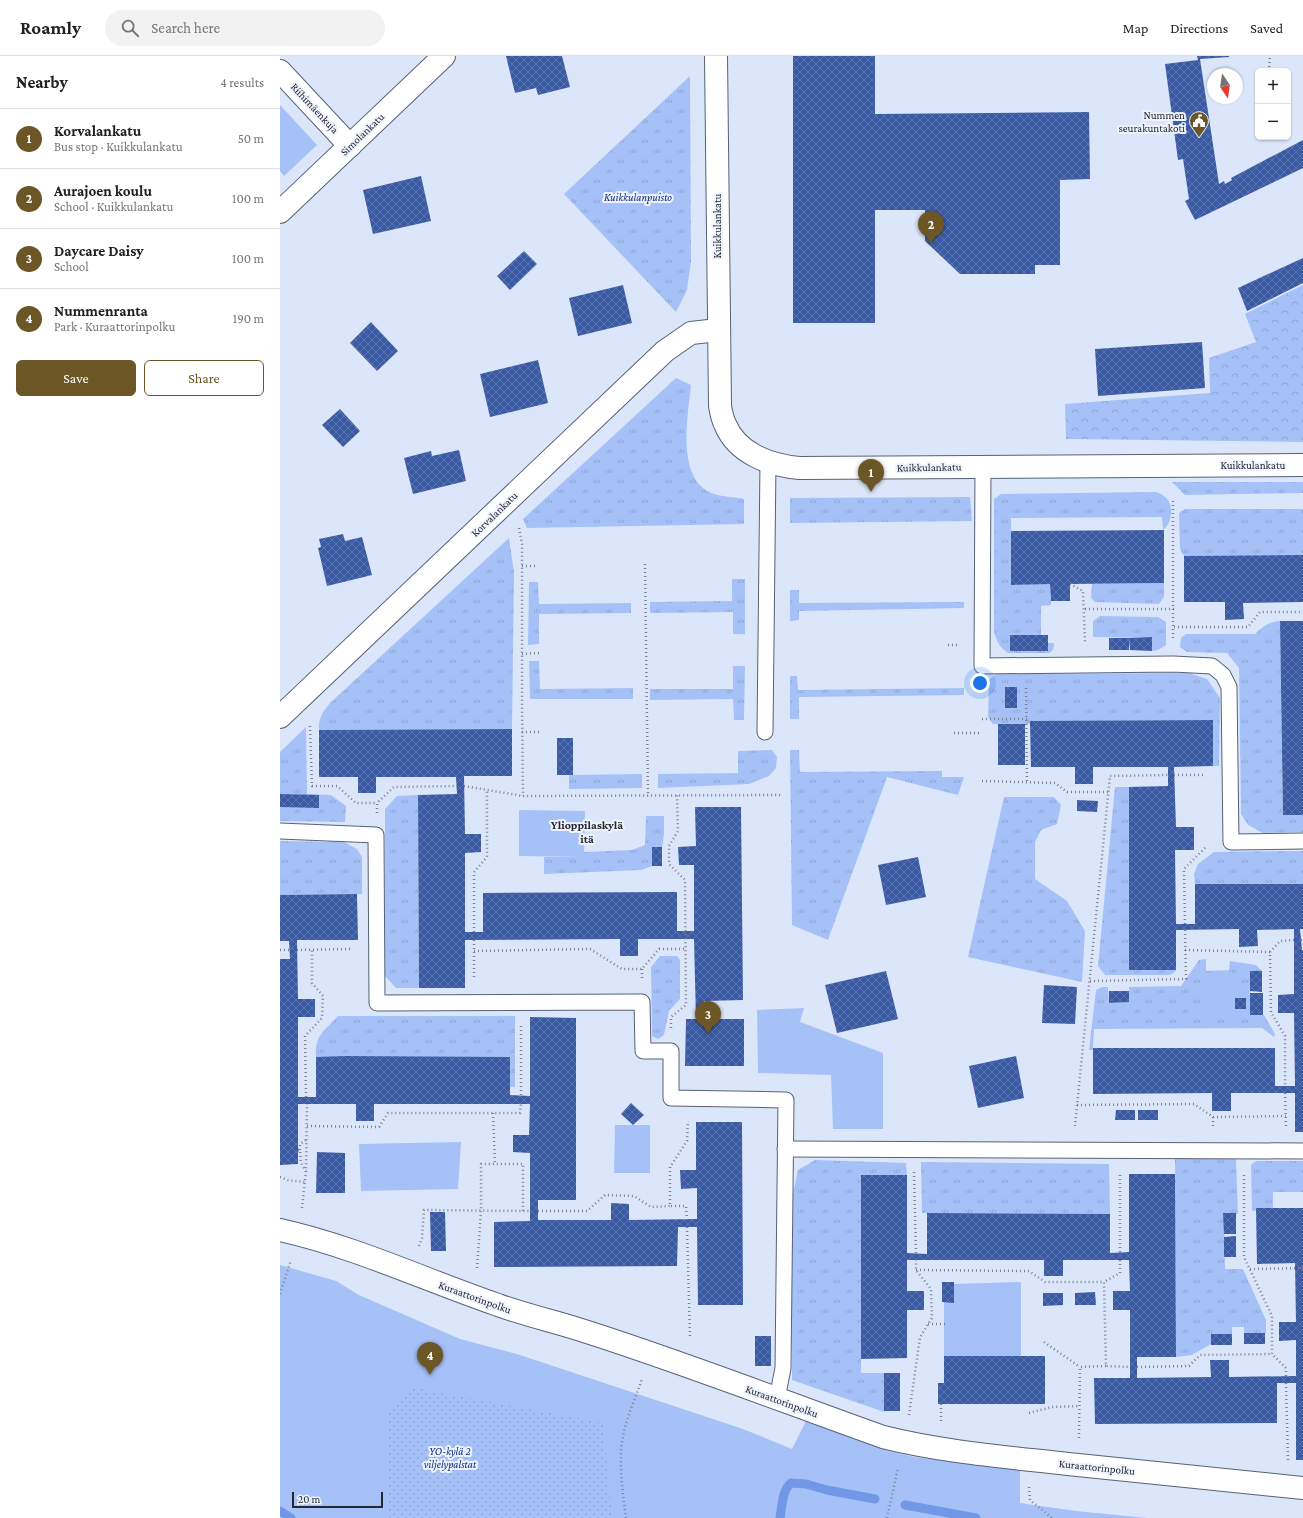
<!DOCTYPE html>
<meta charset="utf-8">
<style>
:root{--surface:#fff;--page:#f2f2f2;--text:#202124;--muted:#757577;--line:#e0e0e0;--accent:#6c5626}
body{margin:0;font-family:"Crimson Pro",serif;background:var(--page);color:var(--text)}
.controls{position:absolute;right:12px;top:12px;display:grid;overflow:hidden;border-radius:6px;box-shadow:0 1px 3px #0004}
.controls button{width:36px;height:36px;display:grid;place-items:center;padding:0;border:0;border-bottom:1px solid var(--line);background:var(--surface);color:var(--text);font:20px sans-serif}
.compass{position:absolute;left:927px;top:12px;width:36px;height:36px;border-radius:50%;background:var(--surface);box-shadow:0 1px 3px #0004;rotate:167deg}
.scale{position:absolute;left:12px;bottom:10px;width:91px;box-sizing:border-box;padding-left:4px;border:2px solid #242832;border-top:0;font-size:11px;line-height:14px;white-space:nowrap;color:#242832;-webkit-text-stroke:3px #eef3fd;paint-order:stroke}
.you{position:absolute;left:700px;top:627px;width:14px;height:14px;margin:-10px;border:3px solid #fff;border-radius:50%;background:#1a73e8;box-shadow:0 0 0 6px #1a73e833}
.badge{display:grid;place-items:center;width:26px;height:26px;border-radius:50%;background:var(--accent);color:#fff;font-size:13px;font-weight:700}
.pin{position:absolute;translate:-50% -33px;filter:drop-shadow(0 1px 2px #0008)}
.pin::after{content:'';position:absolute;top:21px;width:14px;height:12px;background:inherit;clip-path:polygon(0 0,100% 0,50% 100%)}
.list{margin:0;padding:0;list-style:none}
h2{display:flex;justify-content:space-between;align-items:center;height:52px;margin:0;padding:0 16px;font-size:17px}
h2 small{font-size:13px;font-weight:400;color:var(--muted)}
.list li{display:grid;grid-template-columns:26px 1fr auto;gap:12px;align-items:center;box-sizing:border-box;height:60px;padding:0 16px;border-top:1px solid var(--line)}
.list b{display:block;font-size:15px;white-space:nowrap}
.list p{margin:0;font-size:13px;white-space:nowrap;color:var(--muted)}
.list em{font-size:13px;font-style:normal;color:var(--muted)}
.actions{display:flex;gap:8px;padding:12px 16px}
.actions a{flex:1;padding:9px 0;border:1px solid var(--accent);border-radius:6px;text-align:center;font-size:14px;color:var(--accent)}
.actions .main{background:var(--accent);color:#fff}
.icon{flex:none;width:22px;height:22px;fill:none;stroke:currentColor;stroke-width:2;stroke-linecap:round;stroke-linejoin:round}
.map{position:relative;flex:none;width:1023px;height:1462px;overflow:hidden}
header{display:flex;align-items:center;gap:24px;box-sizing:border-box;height:56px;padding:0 20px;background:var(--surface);border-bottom:1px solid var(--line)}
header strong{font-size:19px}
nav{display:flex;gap:22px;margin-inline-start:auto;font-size:14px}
.search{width:280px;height:36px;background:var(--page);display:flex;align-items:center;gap:10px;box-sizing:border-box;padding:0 14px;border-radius:22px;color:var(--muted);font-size:15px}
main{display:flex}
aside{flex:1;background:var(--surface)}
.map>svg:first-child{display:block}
.grass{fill:url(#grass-tufts)}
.forest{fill:url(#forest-crowns)}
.park{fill:#a6c1f8}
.garden{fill:url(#garden-dots)}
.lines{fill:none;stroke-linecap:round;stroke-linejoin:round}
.stream{stroke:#7397e7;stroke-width:9}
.building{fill:url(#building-cross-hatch)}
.lane-casing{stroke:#576177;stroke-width:17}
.street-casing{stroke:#576177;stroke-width:24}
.secondary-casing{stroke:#576177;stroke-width:24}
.path{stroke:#7c8391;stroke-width:2.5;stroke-dasharray:1 3;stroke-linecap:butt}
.lane{stroke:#fff;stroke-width:15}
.street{stroke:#fff;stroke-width:22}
.secondary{stroke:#fff;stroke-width:22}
.labels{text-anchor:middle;stroke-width:4;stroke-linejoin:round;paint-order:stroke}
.street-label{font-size:11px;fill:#242832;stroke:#eef3fd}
.poi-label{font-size:11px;fill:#242832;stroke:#eef3fd;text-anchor:end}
.park-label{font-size:11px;font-style:italic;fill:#0c2a85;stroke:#eef3fd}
.neighbourhood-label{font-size:12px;font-weight:bold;fill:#242832;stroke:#eef3fd}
</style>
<header>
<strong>Roamly</strong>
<div class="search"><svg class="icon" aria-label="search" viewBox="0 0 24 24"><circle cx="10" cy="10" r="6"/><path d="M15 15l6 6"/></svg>Search here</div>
<nav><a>Map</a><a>Directions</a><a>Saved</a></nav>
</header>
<main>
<aside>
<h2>Nearby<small>4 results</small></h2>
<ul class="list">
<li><span class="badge">1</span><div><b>Korvalankatu</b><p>Bus stop · Kuikkulankatu</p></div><em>50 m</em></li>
<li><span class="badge">2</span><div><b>Aurajoen koulu</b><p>School · Kuikkulankatu</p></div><em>100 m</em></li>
<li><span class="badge">3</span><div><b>Daycare Daisy</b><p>School</p></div><em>100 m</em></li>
<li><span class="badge">4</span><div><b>Nummenranta</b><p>Park · Kuraattorinpolku</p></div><em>190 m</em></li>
</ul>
<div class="actions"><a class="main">Save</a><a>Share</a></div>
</aside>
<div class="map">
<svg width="1023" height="1462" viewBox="0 0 1023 1462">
<defs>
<pattern id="grass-tufts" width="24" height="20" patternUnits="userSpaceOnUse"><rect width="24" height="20" fill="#a6c1f8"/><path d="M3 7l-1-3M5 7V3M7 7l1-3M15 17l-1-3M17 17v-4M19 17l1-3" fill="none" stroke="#8fa6d5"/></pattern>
<pattern id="forest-crowns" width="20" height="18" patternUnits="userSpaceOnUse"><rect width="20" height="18" fill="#a6c1f8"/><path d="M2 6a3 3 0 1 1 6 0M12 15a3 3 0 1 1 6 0" fill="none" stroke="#8fa6d5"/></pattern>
<pattern id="garden-dots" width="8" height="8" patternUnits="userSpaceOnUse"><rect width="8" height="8" fill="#a6c1f8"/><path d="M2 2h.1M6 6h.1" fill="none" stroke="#8fa6d5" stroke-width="1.8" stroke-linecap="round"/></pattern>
<pattern id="building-cross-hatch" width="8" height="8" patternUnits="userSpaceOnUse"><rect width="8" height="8" fill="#3a5aa4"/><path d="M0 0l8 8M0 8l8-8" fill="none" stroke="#5b73ac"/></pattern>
</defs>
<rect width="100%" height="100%" fill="#dce6fa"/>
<!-- grass -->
<g class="grass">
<path d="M410,20L411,205L407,234L396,256L284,138Z"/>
<path d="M396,322L411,329C408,360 395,425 434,438C443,441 455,441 464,443V468L247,472L243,463Z"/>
<path d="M892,426H1023V437L905,439Z"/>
<path d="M877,436C881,438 885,440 888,444C894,453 891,468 883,474L882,461L731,462L732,528H770L771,549L761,550V579H730V595H768V587H774C774,592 773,595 769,597H728C719,591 717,586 714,576V443L721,438Z"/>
<path d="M690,441L692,465L510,467V442Z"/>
<path d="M905,453H1023V499L904,500L900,493L899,457Z"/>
<path d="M229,482L234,516L232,673L39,674C38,662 43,656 50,647Z"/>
<path d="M452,523H465V578H453V556L370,557V546L452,545Z"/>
<path d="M249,526H258L259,548L351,547V557L259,558V588L248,589Z"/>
<path d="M884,527V541L879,548L815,546L811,542L812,528Z"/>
<path d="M510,534H519V547L684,546V552L519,555V564L510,565Z"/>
<path d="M820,560L878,561L886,566V589L878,594L872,595L871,582L813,581V565Z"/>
<path d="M1000,565L1003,759H1023V776L983,777L968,769L961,758L959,612L947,597L907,596L900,591L901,582L906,578H975C983,570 989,566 1000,565Z"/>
<path d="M249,605H259L260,633L353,632V643H250Z"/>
<path d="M453,610H465L464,664H454L453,643L370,644V633H453Z"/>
<path d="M909,617L927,623L940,642L939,710H933L932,664L810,665L745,668H713L708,661L709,624L716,618Z"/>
<path d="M510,620H517L518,634L684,632V639L519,641V663H510Z"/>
<path d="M26,671L27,738L51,739L66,750L65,766L0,765V696Z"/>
<path d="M492,694L497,701L496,712L489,720L469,728L378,732V718L458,717V695Z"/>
<path d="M510,694H519L520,716L662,715V721H684L678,739L607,721L548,884L512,869Z"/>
<path d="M362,718V732L289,733V719Z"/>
<path d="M835,731H849V914H896L895,916L890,919H825L818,910Z"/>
<path d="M138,739L139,932H116L105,920V753L117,740Z"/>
<path d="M724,741H774L781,749L777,768L761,774L755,786V823L787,845L805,875L802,926L688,901Z"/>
<path d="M366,760H384V778L382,791H372V810L361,814L264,818V801H304V796L352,794L365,789Z"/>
<path d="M0,785L64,786L77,793L82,801V838L0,839Z"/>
<path d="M1023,795V828H915L914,818L918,808L934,796Z"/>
<path d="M380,900H397L400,904V943L389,955L384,979L378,983L372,980L371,911Z"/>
<path d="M926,903V915L949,914L950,905L976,909L982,915H970V941H959L925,956L984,959L995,978L994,981L982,972L814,973L813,994H809L816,934L822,931H828L829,947L849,946V931L901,930L919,904Z"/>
<path d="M58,960H235V1031H230V1001H36C34,980 45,974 58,960Z"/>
<path d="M895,1103H956L958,1158H944L945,1213H963L986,1264V1277H964V1271H952V1278H931V1288L912,1299L896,1301Z"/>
<path d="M535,1104L626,1107L627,1119L581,1120V1317H604V1356L512,1324L511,1147L518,1114Z"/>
<path d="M976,1105H1023V1136H993V1152L972,1155L971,1109Z"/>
<path d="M641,1106L829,1108L830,1158L642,1157Z"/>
</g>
<!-- forest -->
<path class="forest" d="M1023,229V386L786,383L785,348L930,337L929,302L976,286L965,258Z"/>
<!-- park -->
<g class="park">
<path d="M0,49L37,89L4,120L0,115Z"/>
<path d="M239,754L305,755L304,801L239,800Z"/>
<path d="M926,921L960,922L959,941H970V959L925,957Z"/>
<path d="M524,952L520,966L603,997V1073H553L551,1019L478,1017L477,954Z"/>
<path d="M335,1069H370V1117H334Z"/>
<path d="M181,1086L178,1133L81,1135L79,1088Z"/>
<path d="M0,1209L56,1225L79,1239L180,1283L240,1299L463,1373L512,1393L526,1365L609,1395L634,1401L740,1414V1447L796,1455L867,1462H0Z"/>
<path d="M741,1226V1300H664V1246H674V1228Z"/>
</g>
<!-- garden -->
<path class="garden" d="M135,1332L323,1367L332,1462H109L108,1356L119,1342Z"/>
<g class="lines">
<!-- stream -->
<g class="stream">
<path d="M625,1449L696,1462"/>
<path d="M0,1455L11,1462"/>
<path d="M500,1462C502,1451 502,1434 511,1427L526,1428L547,1434L595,1443"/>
</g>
</g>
<!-- building -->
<g class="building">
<path d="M226,0H282L290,31L258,39L256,32L235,37Z"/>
<path d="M513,0H595V58L809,56L810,123L780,124V209H755V218H680L645,185V154H595V267H513Z"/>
<path d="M917,0H949V1L920,3L939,128L944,125L945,128L952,124L951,122L1023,84V112L915,164L905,145L909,143L903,103L898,104L885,8L918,4Z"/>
<path d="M141,120L151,165L93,178L83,134Z"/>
<path d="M244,195L257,208L230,234L217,220Z"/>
<path d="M1023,202V227L967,255L958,232Z"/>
<path d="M343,229L352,267L298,280L289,242Z"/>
<path d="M91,266L118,295L97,315L70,287Z"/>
<path d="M922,286L925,332L818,340L815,293Z"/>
<path d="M258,304L268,347L210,361L200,318Z"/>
<path d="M60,353L80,375L63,391L42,369Z"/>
<path d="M179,394L186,425L133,438L124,402L151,395L152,400Z"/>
<path d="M884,474V527L790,528V545H771L770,528L731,529V475Z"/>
<path d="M63,478L65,485L82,481L92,519L47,530L38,492L41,491L39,483Z"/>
<path d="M1023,499V546L963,547L964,563L945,564V546H904V500Z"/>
<path d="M1000,565H1023V759H1003Z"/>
<rect x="730" y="579" width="38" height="16"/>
<path d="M872,581V595L850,594V582Z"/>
<path d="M829,582H850L849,594H829Z"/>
<rect x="725" y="631" width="12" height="21"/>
<path d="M933,664V710L894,711L896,771H914V794H895L896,868H915V828H1023V873H1020L1022,894H1023V1076H1015V1037H951V1055H932V1037L813,1038V992H995V1030H1015L1014,957H998V939L1014,938V873L977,874L978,890L959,891V873L896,874V914H849V731L888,730V711H813V728H795V711H751L750,665Z"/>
<rect x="718" y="668" width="27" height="41"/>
<path d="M232,673V720H184L185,778H201V796L185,797V876H203V837L397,836V875H414V809H399L398,791L416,790L415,751H461L463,944L424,945V963H464V1010H405L406,963H416L414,883H358V900H340V883L185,884V932H139L138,739L177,738L176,721H96V737H78V721H39V674Z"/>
<rect x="277" y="682" width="16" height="37"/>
<path d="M0,738L39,739V752L0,751Z"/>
<path d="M797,744L818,745L817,756L797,755Z"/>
<rect x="372" y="791" width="10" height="19"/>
<path d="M638,801L646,841L606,849L598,809Z"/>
<path d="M77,838L78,884H17L18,943H35V961H18V1041H36V1001L65,1000L230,1001V1039L250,1040V961L296,962V1144H258V1164H331V1147L349,1148V1164L417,1163V1132L401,1133L400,1114H416V1066H462L463,1249H418L417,1171H398L397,1210L214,1211V1166L250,1165V1097L233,1096V1079H249L250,1048H94V1065H76V1048H18V1108L0,1109V903H10L9,885H0V839Z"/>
<path d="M606,915L618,963L557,977L545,929Z"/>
<path d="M970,915H982V936L970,935Z"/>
<path d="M764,929L797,931L795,968L762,967Z"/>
<path d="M829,935H849V946L829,947Z"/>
<rect x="970" y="937" width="13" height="22"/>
<rect x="955" y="942" width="11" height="11"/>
<path d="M736,1000L744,1042L698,1052L689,1010Z"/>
<path d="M351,1047L364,1059L353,1069L341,1058Z"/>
<path d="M836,1054H855V1064H835Z"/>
<rect x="858" y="1054" width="20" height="10"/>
<path d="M37,1096L65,1097V1137H36Z"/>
<path d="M849,1118H895L896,1301H857V1322L931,1321L930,1304H949V1321L1016,1320V1284L999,1285V1266H1016L1015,1207L977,1208L976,1152H1023V1404H1016V1327H997V1367L815,1368L814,1322H850V1254H833V1235H850L849,1204H783V1220H764V1204H627V1235H644V1254H627V1302L581,1303V1119H627V1197L647,1198V1157L830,1158V1197L849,1196Z"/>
<path d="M150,1156H165L166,1195H151Z"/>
<path d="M943,1157H956V1178H944Z"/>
<path d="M956,1180V1201H944V1181Z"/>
<path d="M662,1226H674V1247L662,1246Z"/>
<path d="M815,1236L816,1249H795V1237Z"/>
<path d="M763,1237H783V1249L763,1250Z"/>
<rect x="964" y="1277" width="21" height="11"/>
<rect x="931" y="1278" width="21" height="11"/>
<rect x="475" y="1280" width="16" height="30"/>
<path d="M664,1300H765V1348H658V1327H664Z"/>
<rect x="604" y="1317" width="16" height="38"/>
</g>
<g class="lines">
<!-- lane casing -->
<g class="lane-casing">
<g id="lane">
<path d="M703,411L702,610L893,608L932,610L943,619L949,631L951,786L1023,785"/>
<path d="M485,676L488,406"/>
<path d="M0,775L96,779L97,947L362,946L363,995H391V1042L506,1044L503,1312L497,1343"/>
<path d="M505,1093L1023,1095"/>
</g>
</g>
<!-- street casing -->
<g class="street-casing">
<g id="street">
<path d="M0,15L70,90"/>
<path d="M0,156L164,0"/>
<path d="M0,661L385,295L411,277L438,274"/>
<path d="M0,1174C76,1191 145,1224 218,1249C245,1259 273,1265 301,1274C402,1306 502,1345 603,1381C663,1396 726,1401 788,1408C866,1416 945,1424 1023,1432"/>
</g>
</g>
<!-- secondary casing -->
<g class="secondary-casing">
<path id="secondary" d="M436,0L440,350C441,356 442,362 445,368C457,398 490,409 519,412L1023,409"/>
</g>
<!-- path -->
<g class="path">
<path d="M989,15L990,0"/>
<path d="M893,445V584"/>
<path d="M239,472L242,488V646L243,740"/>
<path d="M365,508L368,739"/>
<path d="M242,510H258"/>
<path d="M790,528L803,535L805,586"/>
<path d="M805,553H894"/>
<path d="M894,571H968L980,556H1023"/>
<path d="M668,589H678"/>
<path d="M242,598L260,597"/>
<path d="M746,632L747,726"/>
<path d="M702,663H747"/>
<path d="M30,670L32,730H57L76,747H97"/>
<path d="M242,676H259"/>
<path d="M674,677H702"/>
<path d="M894,719H926"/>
<path d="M702,725L775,727L787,736H828"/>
<path d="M184,730L243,740L502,739"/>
<path d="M97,757V747L114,731L177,730"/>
<path d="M905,868L904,813L927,790"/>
<path d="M194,876V816L207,801V734"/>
<path d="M194,884V923"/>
<path d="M1021,884H1023"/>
<path d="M0,894H9"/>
<path d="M17,894L73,893"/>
<path d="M905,894L990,896L991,956L1005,980V1031"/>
<path d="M194,895L310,893L342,913H362L379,893H406"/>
<path d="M990,896L1000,885L1014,884"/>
<path d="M362,913V922"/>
<path d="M810,925L906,923L905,874"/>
<path d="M391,972V961L406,949L405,824L389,808V790L398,775L397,739"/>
<path d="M1005,1037L1006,1071"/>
<path d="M241,1039V970"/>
<path d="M26,1041L25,980L42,962L43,940L32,927V894"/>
<path d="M797,1049L914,1048L933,1061L1006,1060"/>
<path d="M213,1057L215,1108"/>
<path d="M933,1061V1072"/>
<path d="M27,1070L99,1071L108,1057H240L241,1048"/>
<path d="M795,1070L830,720L888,719"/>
<path d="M18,1094H20L21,1107L26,1115"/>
<path d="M20,1094V1088L26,1084"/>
<path d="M634,1116L636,1198"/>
<path d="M964,1119V1201L992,1260V1298L1006,1312V1321"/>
<path d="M0,1121L8,1124L25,1126"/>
<path d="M22,1152L26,1115L27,1048"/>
<path d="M258,1155H307L325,1139L354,1140L371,1151L390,1150"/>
<path d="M407,1164L406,1150H390V1111L407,1085L408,1065"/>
<path d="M407,1171L410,1282"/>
<path d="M139,1190L142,1182L144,1154L250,1155"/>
<path d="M840,1196V1117"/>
<path d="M840,1204V1217L824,1226L826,1310L850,1311"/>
<path d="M197,1212L201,1156V1108H243V1155"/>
<path d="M970,1213L1023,1212"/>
<path d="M636,1214L749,1215L765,1226H824"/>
<path d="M0,1238L11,1204"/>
<path d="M648,1268H665"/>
<path d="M764,1286L800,1311"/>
<path d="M857,1311L909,1310L920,1299L992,1298"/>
<path d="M1006,1327L1008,1404"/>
<path d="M749,1357L772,1351L800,1350"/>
<path d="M629,1359L640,1281L652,1262L651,1233L636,1214V1204"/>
<path d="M661,1365V1348"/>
<path d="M799,1382L800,1311L826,1310"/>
<path d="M749,1431L750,1444L772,1462"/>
<path d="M346,1462C343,1439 340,1417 341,1394C343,1369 354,1346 362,1323"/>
<path d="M607,1462L618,1412"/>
</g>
<!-- lane -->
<use href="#lane" class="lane"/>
<!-- street -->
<use href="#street" class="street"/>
<!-- secondary -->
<use href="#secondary" class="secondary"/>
</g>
<!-- icons -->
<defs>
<g id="civic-pin" transform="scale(1)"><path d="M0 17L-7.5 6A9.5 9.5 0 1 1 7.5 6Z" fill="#6c5626" stroke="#eef3fd"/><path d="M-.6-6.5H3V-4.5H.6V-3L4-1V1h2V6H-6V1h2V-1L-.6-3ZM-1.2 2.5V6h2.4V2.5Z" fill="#fff"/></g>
</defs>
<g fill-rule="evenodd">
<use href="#civic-pin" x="919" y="65"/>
</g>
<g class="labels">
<!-- street labels -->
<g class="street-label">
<text transform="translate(35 52) rotate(47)" y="4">Riihimäenkuja</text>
<text transform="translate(82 78) rotate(-44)" y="4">Simolankatu</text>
<text transform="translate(437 170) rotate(-90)" y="4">Kuikkulankatu</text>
<text x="973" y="413">Kuikkulankatu</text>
<text transform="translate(649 411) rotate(-1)" y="4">Kuikkulankatu</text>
<text transform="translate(214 458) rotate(-44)" y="4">Korvalankatu</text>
<text transform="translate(195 1241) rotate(20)" y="4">Kuraattorinpolku</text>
<text transform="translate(502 1345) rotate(20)" y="4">Kuraattorinpolku</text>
<text transform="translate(817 1411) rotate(6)" y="4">Kuraattorinpolku</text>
</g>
<!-- poi labels -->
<g class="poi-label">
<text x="905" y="63">Nummen<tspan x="905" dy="13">seurakuntakoti</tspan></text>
</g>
<!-- park labels -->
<g class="park-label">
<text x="358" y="145">Kuikkulanpuisto</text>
<text x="170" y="1399">YO-kylä 2<tspan x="170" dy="13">viljelypalstat</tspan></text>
</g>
<!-- neighbourhood labels -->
<g class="neighbourhood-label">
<text x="307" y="773">Ylioppilaskylä<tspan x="307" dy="14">itä</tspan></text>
</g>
</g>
</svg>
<div class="controls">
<button>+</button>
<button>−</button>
</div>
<svg class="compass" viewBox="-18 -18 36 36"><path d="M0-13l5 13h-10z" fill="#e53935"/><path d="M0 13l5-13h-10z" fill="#757577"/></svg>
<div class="scale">20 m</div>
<div class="you"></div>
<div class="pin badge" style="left:591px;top:436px">1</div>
<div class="pin badge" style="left:651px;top:188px">2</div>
<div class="pin badge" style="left:428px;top:978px">3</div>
<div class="pin badge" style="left:150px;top:1319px">4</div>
</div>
</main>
